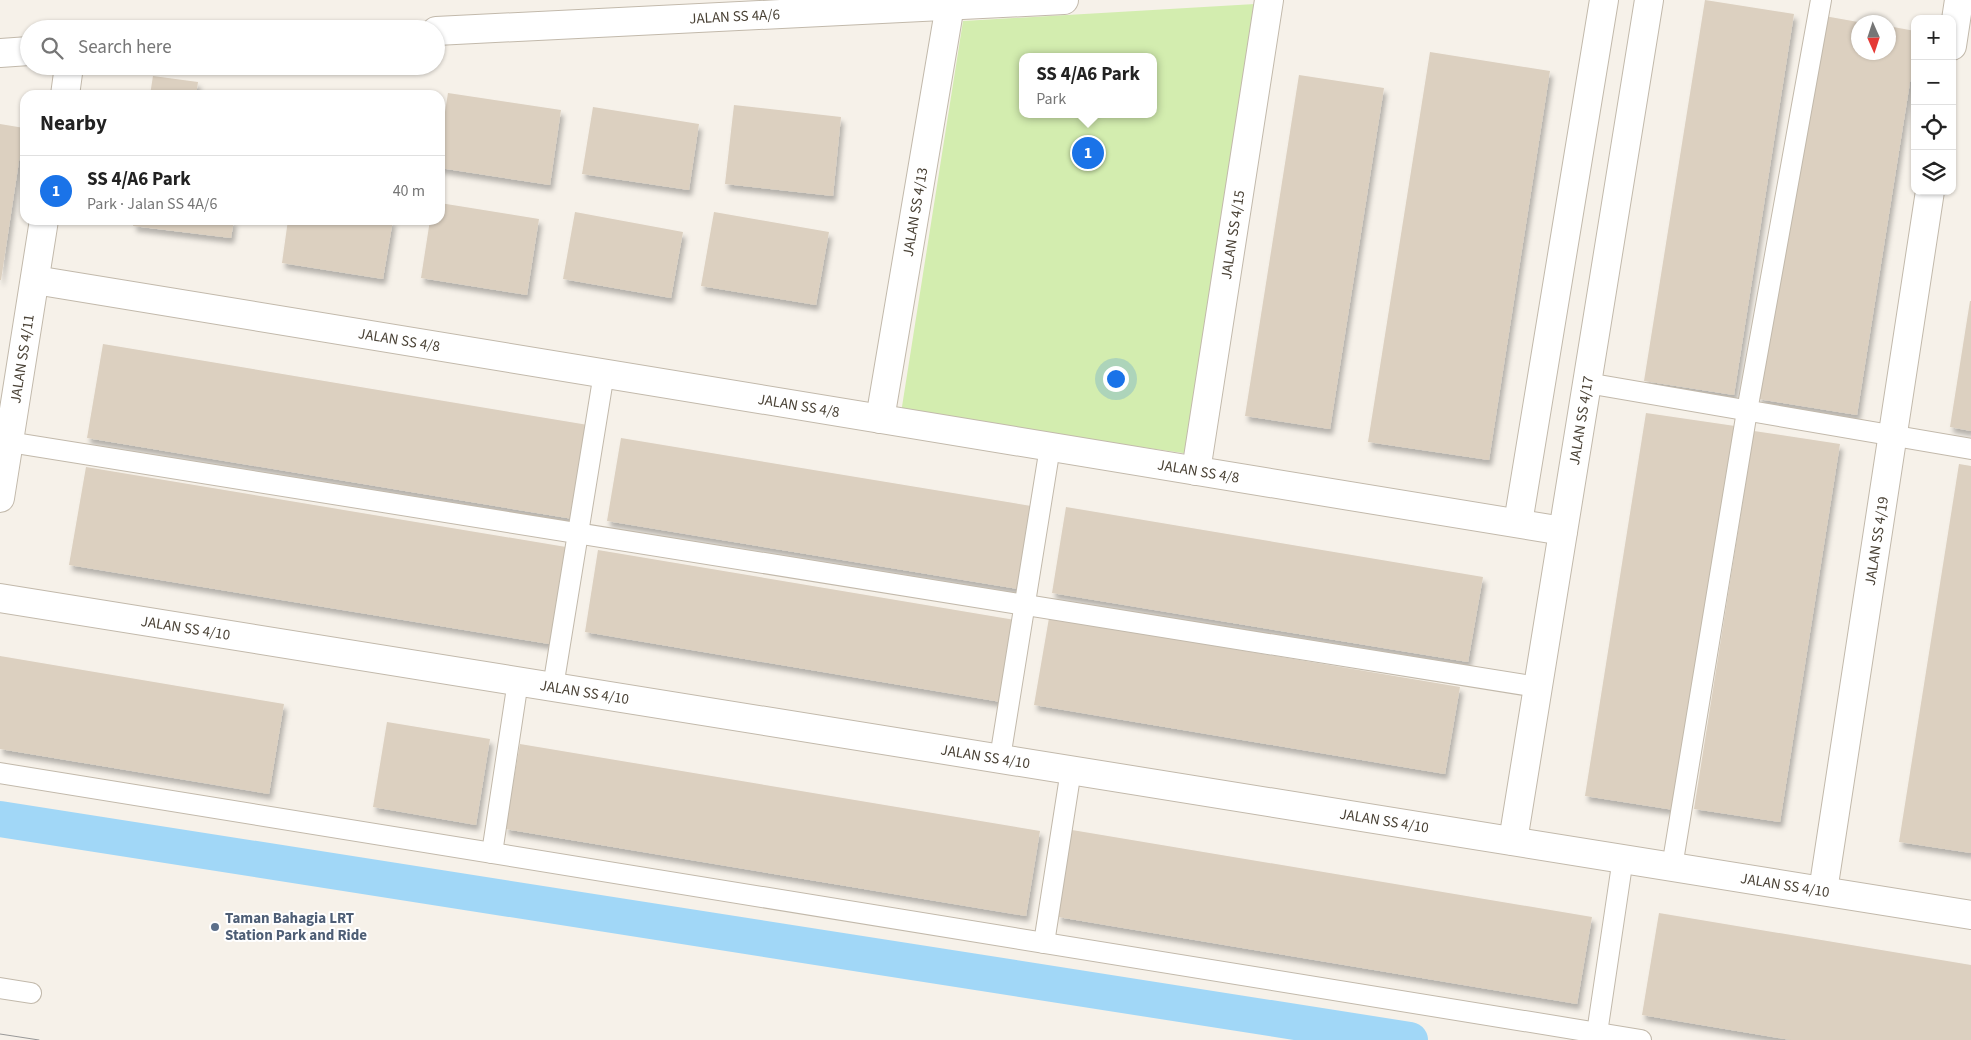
<!DOCTYPE html>
<meta charset="utf-8">
<style>
:root{--surface:#fff;--page:#f6f6f6;--text:#222;--muted:#767676;--line:#e0e0e0;--accent:#1a73e8}
body{margin:0;font-family:"Source Sans 3",sans-serif;background:var(--page);color:var(--text)}
.controls{position:absolute;right:15px;top:15px;display:grid;overflow:hidden;border-radius:10px;box-shadow:0 1px 4px #0004}
.controls button{width:45px;height:45px;display:grid;place-items:center;padding:0;border:0;border-bottom:1px solid var(--line);background:var(--surface);color:var(--text);font:25px sans-serif}
.compass{position:absolute;left:1851px;top:15px;width:45px;height:45px;border-radius:50%;background:var(--surface);box-shadow:0 1px 4px #0004;rotate:177deg}
.you{position:absolute;left:1115px;top:378px;width:18px;height:18px;margin:-12px;border:4px solid #fff;border-radius:50%;background:#1a73e8;box-shadow:0 0 0 8px #1a73e833}
.badge{display:grid;place-items:center;width:32px;height:32px;border-radius:50%;background:var(--accent);color:#fff;font-size:16px;font-weight:700}
.pin{position:absolute;translate:-50% -50%;border:2px solid #fff;box-shadow:0 1px 5px #0006}
.popup{position:absolute;left:1019px;top:53px;width:138px;height:65px;box-sizing:border-box;display:grid;place-content:center;border-radius:10px;background:var(--surface);filter:drop-shadow(0 1px 4px #0005);font-size:16px;white-space:nowrap;color:var(--muted)}
.popup b{font-size:19px;color:var(--text)}
.popup::after{content:'';position:absolute;left:50%;top:100%;margin-left:-10px;border:10px solid transparent;border-top-color:var(--surface)}
.list{margin:0;padding:0;list-style:none}
h2{display:flex;justify-content:space-between;align-items:center;height:65px;margin:0;padding:0 20px;font-size:21px}
h2 small{font-size:16px;font-weight:400;color:var(--muted)}
.list li{display:grid;grid-template-columns:32px 1fr auto;gap:15px;align-items:center;box-sizing:border-box;height:70px;padding:0 20px;border-top:1px solid var(--line)}
.list b{display:block;font-size:19px;white-space:nowrap}
.list p{margin:0;font-size:16px;white-space:nowrap;color:var(--muted)}
.list em{font-size:16px;font-style:normal;color:var(--muted)}
.icon{flex:none;width:28px;height:28px;fill:none;stroke:currentColor;stroke-width:2;stroke-linecap:round;stroke-linejoin:round}
.map{position:relative;flex:none;width:1971px;height:1040px;overflow:hidden}
.search{position:absolute;background:var(--surface);box-shadow:0 1px 4px #0004;left:20px;top:20px;width:425px;height:55px;display:flex;align-items:center;gap:12px;box-sizing:border-box;padding:0 18px;border-radius:28px;color:var(--muted);font-size:19px}
.panel{position:absolute;background:var(--surface);box-shadow:0 1px 4px #0004;left:20px;top:90px;width:425px;height:135px;border-radius:15px}
.map>svg:first-child{display:block}
.green{fill:#d3edaf;fill-rule:evenodd}
.lines{fill:none;stroke-linecap:round;stroke-linejoin:round}
.canal{stroke:#a1d7f7;stroke-width:36}
.building{fill:#dcd0c0;filter:url(#shadow)}
.lane-casing{stroke:#c2b9ab;stroke-width:22}
.street-casing{stroke:#c2b9ab;stroke-width:30}
.lane{stroke:#fff;stroke-width:20}
.street{stroke:#fff;stroke-width:28}
.tram{stroke:#989898;stroke-width:1}
.service-dot{fill:#5c6f8a;stroke:#fff;stroke-width:2}
.labels{text-anchor:middle;stroke-width:4;stroke-linejoin:round;paint-order:stroke}
.street-label{font-size:15px;fill:#4a4236;stroke:#fff}
.service-label{font-size:15px;font-weight:bold;fill:#4e5e75;stroke:#fff;text-anchor:start}
</style>
<div class="map">
<svg width="1971" height="1040" viewBox="0 0 1971 1040">
<defs>
<filter id="shadow"><feDropShadow dx="3" dy="5.5" stdDeviation="2.5" flood-color="#0004"/></filter>
</defs>
<rect width="100%" height="100%" fill="#f6f1e9"/>
<!-- green -->
<path class="green" d="M1255,4L1190,454L901,413L963,21ZM1023,57H1153V114H1023Z"/>
<g class="lines">
<!-- canal -->
<path class="canal" d="M0,819L1410,1040"/>
</g>
<!-- building -->
<g class="building">
<path d="M1705,0L1794,14L1734,395L1644,381Z"/>
<path d="M1819,15L1858,22V52H1888V26L1915,31V51L1857,415L1758,399Z"/>
<path d="M1430,52L1550,71L1489,460L1368,442Z"/>
<path d="M1299,75L1384,88L1330,429L1245,416Z"/>
<path d="M153,76L198,82L196,95H150Z"/>
<path d="M307,91L328,94V95H306Z"/>
<path d="M448,93L561,110L550,185L440,168V144Z"/>
<path d="M734,105L841,117L833,196L725,184Z"/>
<path d="M593,107L699,124L689,190L582,174Z"/>
<path d="M0,124L24,128L1,280H0Z"/>
<path d="M440,203L539,219L527,295L421,278L430,220H440Z"/>
<path d="M575,212L683,232L671,298L563,279Z"/>
<path d="M714,212L829,232L816,305L701,286Z"/>
<path d="M134,220H234L231,238L133,226Z"/>
<path d="M288,220H393L383,279L282,263Z"/>
<path d="M1970,301H1971V431L1950,427Z"/>
<path d="M103,344L588,425L573,519L87,438Z"/>
<path d="M1646,413L1735,426L1674,810L1585,796Z"/>
<path d="M1754,431L1840,444L1780,822L1694,809Z"/>
<path d="M621,438L1031,506L1018,589L607,521Z"/>
<path d="M1959,464L1971,466V853L1899,842Z"/>
<path d="M86,467L566,547L549,644L69,565Z"/>
<path d="M1066,507L1483,577L1468,662L1052,593Z"/>
<path d="M598,550L1015,620L1001,702L585,632Z"/>
<path d="M1049,618L1460,687L1445,774L1034,705Z"/>
<path d="M0,656L284,704L269,794L0,749Z"/>
<path d="M387,722L490,739L476,825L373,807Z"/>
<path d="M520,744L1040,831L1026,916L505,829Z"/>
<path d="M1072,830L1592,917L1577,1004L1058,917Z"/>
<path d="M1659,913L1971,965V1040H1791L1642,1015Z"/>
</g>
<g class="lines">
<!-- lane casing -->
<g class="lane-casing">
<g id="lane">
<path d="M1587,383L1971,449"/>
<path d="M9,442L1537,687"/>
<path d="M553,687L604,373"/>
<path d="M1000,758L1050,447"/>
<path d="M0,773L1641,1040"/>
<path d="M492,853L518,681"/>
<path d="M1672,867L1747,411L1821,0"/>
<path d="M1044,943L1071,770"/>
<path d="M0,988L31,993"/>
<path d="M1597,1033L1623,858"/>
</g>
</g>
<!-- street casing -->
<g class="street-casing">
<g id="street">
<path id="s1" d="M436,31L1064,0"/>
<path d="M1952,46L1959,0"/>
<path d="M0,53L29,51"/>
<path d="M65,95L69,66"/>
<path id="s2" d="M35,280L1563,531"/>
<path id="s3" d="M880,419L950,5"/>
<path id="s4" d="M1196,471L1269,0"/>
<path id="s5" d="M0,498L44,220"/>
<path d="M1518,523L1604,0"/>
<path id="s6" d="M0,598L1971,915"/>
<path id="s7" d="M1513,841L1649,0"/>
<path id="s8" d="M1823,891L1930,191"/>
</g>
</g>
<!-- lane -->
<use href="#lane" class="lane"/>
<!-- street -->
<use href="#street" class="street"/>
<!-- tram -->
<path class="tram" d="M0,1034L39,1040"/>
</g>
<!-- markers -->
<circle class="service-dot" cx="215" cy="927" r="5"/>
<g class="labels">
<!-- street labels -->
<g class="street-label">
<text dy="5" stroke="none"><textPath href="#s1" startOffset="299">JALAN SS 4A/6</textPath></text>
<text dy="5" stroke="none"><textPath href="#s3" startOffset="210">JALAN SS 4/13</textPath></text>
<text dy="5" stroke="none"><textPath href="#s4" startOffset="239">JALAN SS 4/15</textPath></text>
<text dy="5" stroke="none"><textPath href="#s2" startOffset="369">JALAN SS 4/8</textPath></text>
<text dy="5" stroke="none"><textPath href="#s5" startOffset="141">JALAN SS 4/11</textPath></text>
<text dy="5" stroke="none"><textPath href="#s2" startOffset="774">JALAN SS 4/8</textPath></text>
<text dy="5" stroke="none"><textPath href="#s7" startOffset="426">JALAN SS 4/17</textPath></text>
<text dy="5" stroke="none"><textPath href="#s2" startOffset="1179">JALAN SS 4/8</textPath></text>
<text dy="5" stroke="none"><textPath href="#s8" startOffset="354">JALAN SS 4/19</textPath></text>
<text dy="5" stroke="none"><textPath href="#s6" startOffset="188">JALAN SS 4/10</textPath></text>
<text dy="5" stroke="none"><textPath href="#s6" startOffset="592">JALAN SS 4/10</textPath></text>
<text dy="5" stroke="none"><textPath href="#s6" startOffset="998">JALAN SS 4/10</textPath></text>
<text dy="5" stroke="none"><textPath href="#s6" startOffset="1402">JALAN SS 4/10</textPath></text>
<text dy="5" stroke="none"><textPath href="#s6" startOffset="1808">JALAN SS 4/10</textPath></text>
</g>
<!-- service labels -->
<g class="service-label">
<text x="225" y="923">Taman Bahagia LRT<tspan x="225" dy="17">Station Park and Ride</tspan></text>
</g>
</g>
</svg>
<div class="controls">
<button>+</button>
<button>−</button>
<button><svg class="icon" aria-label="locate" viewBox="0 0 24 24"><circle cx="12" cy="12" r="6"/><path d="M12 2v4M12 18v4M2 12h4M18 12h4"/></svg></button>
<button><svg class="icon" aria-label="layers" viewBox="0 0 24 24"><path d="M12 4l9 5-9 5-9-5zM3 14l9 5 9-5"/></svg></button>
</div>
<svg class="compass" viewBox="-18 -18 36 36"><path d="M0-13l5 13h-10z" fill="#e53935"/><path d="M0 13l5-13h-10z" fill="#767676"/></svg>
<div class="you"></div>
<div class="pin badge" style="left:1088px;top:153px">1</div>
<div class="popup"><b>SS 4/A6 Park</b>Park</div>
<div class="search"><svg class="icon" aria-label="search" viewBox="0 0 24 24"><circle cx="10" cy="10" r="6"/><path d="M15 15l6 6"/></svg>Search here</div>
<section class="panel">
<h2>Nearby<small></small></h2>
<ul class="list">
<li><span class="badge">1</span><div><b>SS 4/A6 Park</b><p>Park · Jalan SS 4A/6</p></div><em>40 m</em></li>
</ul>
</section>
</div>
